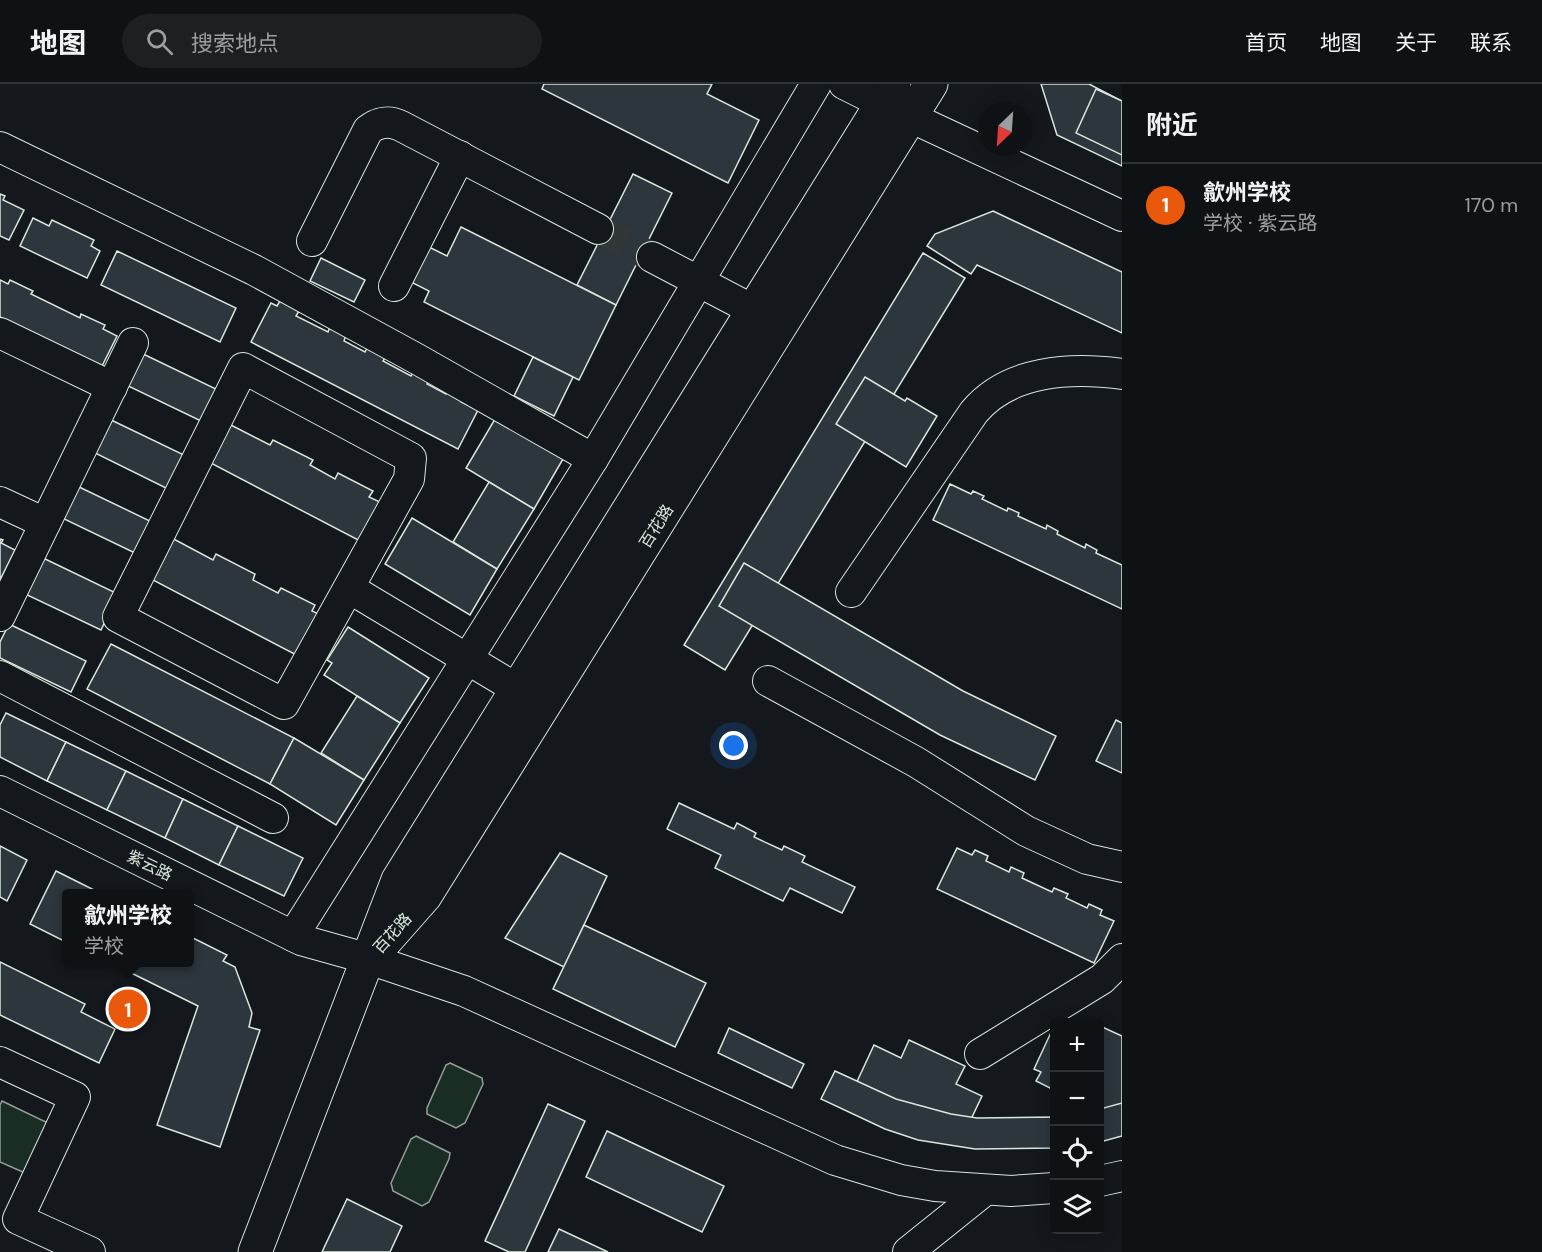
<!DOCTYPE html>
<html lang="zh">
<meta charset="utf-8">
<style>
:root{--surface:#0f1215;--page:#1d2022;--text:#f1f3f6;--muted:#9b9ea0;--line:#2f3234;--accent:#ea580c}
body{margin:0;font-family:"DM Sans","Noto Sans SC",sans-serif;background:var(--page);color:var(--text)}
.controls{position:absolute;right:18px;bottom:18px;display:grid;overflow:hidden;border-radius:6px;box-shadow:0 3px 15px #0003}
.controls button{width:54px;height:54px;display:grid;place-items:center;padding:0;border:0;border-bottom:2px solid var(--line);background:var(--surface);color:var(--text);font:30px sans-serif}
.compass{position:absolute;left:978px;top:18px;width:54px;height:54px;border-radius:50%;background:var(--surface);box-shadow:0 3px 15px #0003;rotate:205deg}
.you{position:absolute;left:734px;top:662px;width:21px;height:21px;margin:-15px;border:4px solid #fff;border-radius:50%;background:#1a73e8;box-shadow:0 0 0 9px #1a73e833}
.badge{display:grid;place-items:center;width:39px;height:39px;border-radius:50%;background:var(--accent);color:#fff;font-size:20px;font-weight:700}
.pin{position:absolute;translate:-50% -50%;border:3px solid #fff;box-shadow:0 2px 6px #0006}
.popup{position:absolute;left:62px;top:805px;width:132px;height:78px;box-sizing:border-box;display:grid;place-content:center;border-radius:6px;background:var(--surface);filter:drop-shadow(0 2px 4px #0005);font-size:20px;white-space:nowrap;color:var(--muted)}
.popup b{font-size:22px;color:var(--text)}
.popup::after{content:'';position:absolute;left:50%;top:100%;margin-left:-12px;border:12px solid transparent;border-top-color:var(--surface)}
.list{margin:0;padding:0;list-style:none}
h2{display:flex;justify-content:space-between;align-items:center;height:78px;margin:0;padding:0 24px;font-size:26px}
h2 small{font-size:20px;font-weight:400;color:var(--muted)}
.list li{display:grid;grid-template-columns:39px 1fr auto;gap:18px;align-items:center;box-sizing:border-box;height:84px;padding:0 24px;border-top:2px solid var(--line)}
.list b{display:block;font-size:22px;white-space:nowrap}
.list p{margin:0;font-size:20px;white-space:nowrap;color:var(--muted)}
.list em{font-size:20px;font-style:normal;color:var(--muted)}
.icon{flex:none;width:33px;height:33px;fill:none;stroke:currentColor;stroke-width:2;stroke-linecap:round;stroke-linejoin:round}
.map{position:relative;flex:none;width:1122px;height:1168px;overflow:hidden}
header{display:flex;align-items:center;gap:36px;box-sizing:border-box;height:84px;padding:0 30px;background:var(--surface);border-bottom:2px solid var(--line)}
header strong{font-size:28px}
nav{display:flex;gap:33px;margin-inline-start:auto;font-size:21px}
.search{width:420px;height:54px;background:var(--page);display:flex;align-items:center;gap:15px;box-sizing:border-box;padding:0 21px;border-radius:33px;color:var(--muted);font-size:22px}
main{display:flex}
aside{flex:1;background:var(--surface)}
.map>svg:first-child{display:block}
.green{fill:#1a2d24;stroke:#939e99;stroke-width:1.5}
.building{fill:#2c363c;stroke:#d8e6dc;stroke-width:1.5}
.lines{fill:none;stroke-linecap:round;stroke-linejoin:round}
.minor-tunnel{stroke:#313739;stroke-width:30;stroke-dasharray:30 15;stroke-linecap:butt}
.minor-casing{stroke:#d8e6dc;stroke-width:32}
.major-casing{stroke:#d8e6dc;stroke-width:35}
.minor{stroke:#14181c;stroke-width:30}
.major{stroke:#14181c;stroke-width:33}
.labels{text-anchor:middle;stroke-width:4.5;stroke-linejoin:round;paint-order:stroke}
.street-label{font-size:16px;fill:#d8e6dc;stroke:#14181c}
</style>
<header>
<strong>地图</strong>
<div class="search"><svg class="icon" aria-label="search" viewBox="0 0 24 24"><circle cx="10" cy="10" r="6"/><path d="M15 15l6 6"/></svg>搜索地点</div>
<nav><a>首页</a><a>地图</a><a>关于</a><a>联系</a></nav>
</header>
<main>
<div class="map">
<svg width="1122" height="1168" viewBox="0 0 1122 1168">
<rect width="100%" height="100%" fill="#14181c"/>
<!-- green -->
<g class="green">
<path d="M450,979L482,994L483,1000L465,1039L456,1044L427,1030V1024L446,981Z"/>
<path d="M2,1017L48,1039L25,1089L0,1078V1021Z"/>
<path d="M416,1052L450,1069L449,1075L429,1118L422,1122L393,1107L391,1099L411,1055Z"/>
</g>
<!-- building -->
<g class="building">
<path d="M544,0H712L707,10L759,36L728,99L542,5Z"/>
<path d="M1041,0H1089L1122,17V82L1057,51Z"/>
<path d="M1096,5L1122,17V71L1076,49Z"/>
<path d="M633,90L672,109L616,221L577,201Z"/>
<path d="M0,110L5,112L3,116L24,126L9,156L0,152Z"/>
<path d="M993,127L1122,188V249L977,181L971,190L927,162L935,150Z"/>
<path d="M33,134L49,142L52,136L94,156L91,162L100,167L87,194L20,162Z"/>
<path d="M461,143L616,221L579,296L424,218L429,207L411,198L429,163L447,172Z"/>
<path d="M117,167L236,224L220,258L101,201Z"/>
<path d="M923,169L965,194L725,586L684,561Z"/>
<path d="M321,174L365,196L354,218L310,197Z"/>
<path d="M0,196L8,200L10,196L33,207L31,210L80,234L81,230L105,241L103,245L117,252L102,282L0,233Z"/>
<path d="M280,217L299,227L296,232L328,248L330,243L346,251L344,257L365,268L368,262L386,272L383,277L411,292L414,286L430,294L427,300L446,310L450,304L464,312L461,318L478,326L458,365L251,258L271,219L277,222Z"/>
<path d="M139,268L216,305L201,337L124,300Z"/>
<path d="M533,273L573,293L554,332L514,312Z"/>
<path d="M865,293L905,317L907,314L937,332L906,383L836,340Z"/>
<path d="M107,334L184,371L168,405L91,367Z"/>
<path d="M495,335L563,375L534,425L466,384Z"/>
<path d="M225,338L270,361L273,356L313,376L310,381L335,395L338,389L373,407L369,413L382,419L362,458L205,376Z"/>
<path d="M489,398L534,425L497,485L453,458Z"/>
<path d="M950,400L971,410L973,407L984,412L982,415L1007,427L1008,424L1019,429L1018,432L1046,445L1047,441L1058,447L1057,450L1085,464L1086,460L1097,466L1096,469L1122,481V525L933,436Z"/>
<path d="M75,401L152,438L137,470L60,433Z"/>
<path d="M412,434L497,485L470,531L385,480Z"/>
<path d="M168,452L213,476L216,470L255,490L253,496L278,509L281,504L315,521L312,527L325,533L304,575L151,495Z"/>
<path d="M0,455L3,456L1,459L15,466L0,496Z"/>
<path d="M41,473L118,510L101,546L23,509Z"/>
<path d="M744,479L963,607L1056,652L1035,696L940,651L719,522Z"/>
<path d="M9,540L86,577L71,608L0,574V558Z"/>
<path d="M348,543L429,594L400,639L324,591L332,579L327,576Z"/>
<path d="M111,560L294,654L270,700L87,605Z"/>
<path d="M357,612L400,639L364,696L321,669Z"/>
<path d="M6,629L66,658L47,697L0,673V641Z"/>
<path d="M1116,636L1122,639V689L1096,677Z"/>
<path d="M294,654L364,696L336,741L270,700Z"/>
<path d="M66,658L126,687L107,726L47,697Z"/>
<path d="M126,687L183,715L165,754L107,726Z"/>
<path d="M183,715L238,742L219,781L165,754Z"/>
<path d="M679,719L734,745L737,739L756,749L754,753L782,766L784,762L805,772L802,778L855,803L842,829L790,804L783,817L715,784L721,771L667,745Z"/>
<path d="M238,742L303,774L284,812L219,781Z"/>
<path d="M0,762L27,776L7,817L0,813Z"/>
<path d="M957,764L972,771L975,766L988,772L986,777L1009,788L1011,783L1024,789L1022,794L1052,808L1054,804L1068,810L1066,814L1087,824L1089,820L1102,826L1100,831L1114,837L1094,879L937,805Z"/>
<path d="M560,769L607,792L564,883L505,854Z"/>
<path d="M56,787L102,810H66V858L30,840Z"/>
<path d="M584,841L706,899L675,963L553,905Z"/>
<path d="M189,852L227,871L223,877L235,883L252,929L249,943L260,946L220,1063L157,1041L198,922L109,878H189Z"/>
<path d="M0,878L85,920L81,928L115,945L99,979L0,931Z"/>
<path d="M1054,942V1006L1036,997L1041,988L1034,985Z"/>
<path d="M1100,942L1122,952V1037L1100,1027Z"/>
<path d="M729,944L804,980L792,1004L718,969Z"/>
<path d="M909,956L965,982L956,1000L982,1012L962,1054L953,1050L949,1060L857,1017L862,1007L854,1004L874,961L901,974Z"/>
<path d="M835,987L896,1015L951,1030L977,1034L1054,1033V1064L975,1065L918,1056L885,1045L821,1015Z"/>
<path d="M1122,1019V1052L1100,1058V1025Z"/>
<path d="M548,1020L585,1037L525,1168H509L485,1157Z"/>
<path d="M607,1047L724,1102L702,1148L586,1093Z"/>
<path d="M347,1115L402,1142L390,1168H322Z"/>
<path d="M559,1145L608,1168H548Z"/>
</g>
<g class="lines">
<!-- minor-tunnel -->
<path class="minor-tunnel" d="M598,145L652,173"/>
<!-- minor casing -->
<g class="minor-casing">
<g id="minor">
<path d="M844,0L882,19"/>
<path d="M910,33L1122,132"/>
<path d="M0,63L254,186L417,275L593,375"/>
<path d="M312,157L368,46C378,38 389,36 401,42L598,145"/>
<path d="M652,173L753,226"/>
<path d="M394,202L460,72"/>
<path d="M0,249L112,303"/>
<path d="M243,284L411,374L409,395L284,620L118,533Z"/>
<path d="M0,418L45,439"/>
<path d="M349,504L517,605"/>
<path d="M851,508L974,328C1009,286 1071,283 1122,290"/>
<path d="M0,532L133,259"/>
<path d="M0,592L273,734"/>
<path d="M768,597L916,678L1026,747L1087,775L1122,783"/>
<path d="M0,707L301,856L369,875L464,907L835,1076L901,1096L935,1102L1011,1107L1054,1104"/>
<path d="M293,852L593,375L816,0"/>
<path d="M980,970L1102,895L1122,875"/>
<path d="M0,978L75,1013L18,1135L90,1168"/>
<path d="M1100,1097L1122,1092"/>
<path d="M908,1168L984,1107"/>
</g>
</g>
<!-- major casing -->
<g class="major-casing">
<g id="major">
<path d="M380,863L425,812L931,0"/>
<path d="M255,1168L398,796L894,0"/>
</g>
</g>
<!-- minor -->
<use href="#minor" class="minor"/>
<!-- major -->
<use href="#major" class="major"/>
</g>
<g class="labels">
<!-- street labels -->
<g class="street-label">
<text transform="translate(656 442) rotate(-58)" y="6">百花路</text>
<text transform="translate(150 781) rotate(26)" y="6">紫云路</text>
<text transform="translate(392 849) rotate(-48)" y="6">百花路</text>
</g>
</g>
</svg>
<div class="controls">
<button>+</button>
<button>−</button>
<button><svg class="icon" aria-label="locate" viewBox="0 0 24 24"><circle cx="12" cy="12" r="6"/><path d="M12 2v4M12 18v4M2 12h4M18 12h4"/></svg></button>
<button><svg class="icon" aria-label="layers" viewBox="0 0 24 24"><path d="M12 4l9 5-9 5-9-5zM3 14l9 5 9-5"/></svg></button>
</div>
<svg class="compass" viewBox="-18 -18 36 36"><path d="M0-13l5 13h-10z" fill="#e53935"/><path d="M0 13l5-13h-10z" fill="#9b9ea0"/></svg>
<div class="you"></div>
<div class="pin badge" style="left:128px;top:925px">1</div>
<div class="popup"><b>歙州学校</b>学校</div>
</div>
<aside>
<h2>附近<small></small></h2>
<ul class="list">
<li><span class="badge">1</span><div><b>歙州学校</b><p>学校 · 紫云路</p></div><em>170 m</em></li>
</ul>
</aside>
</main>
